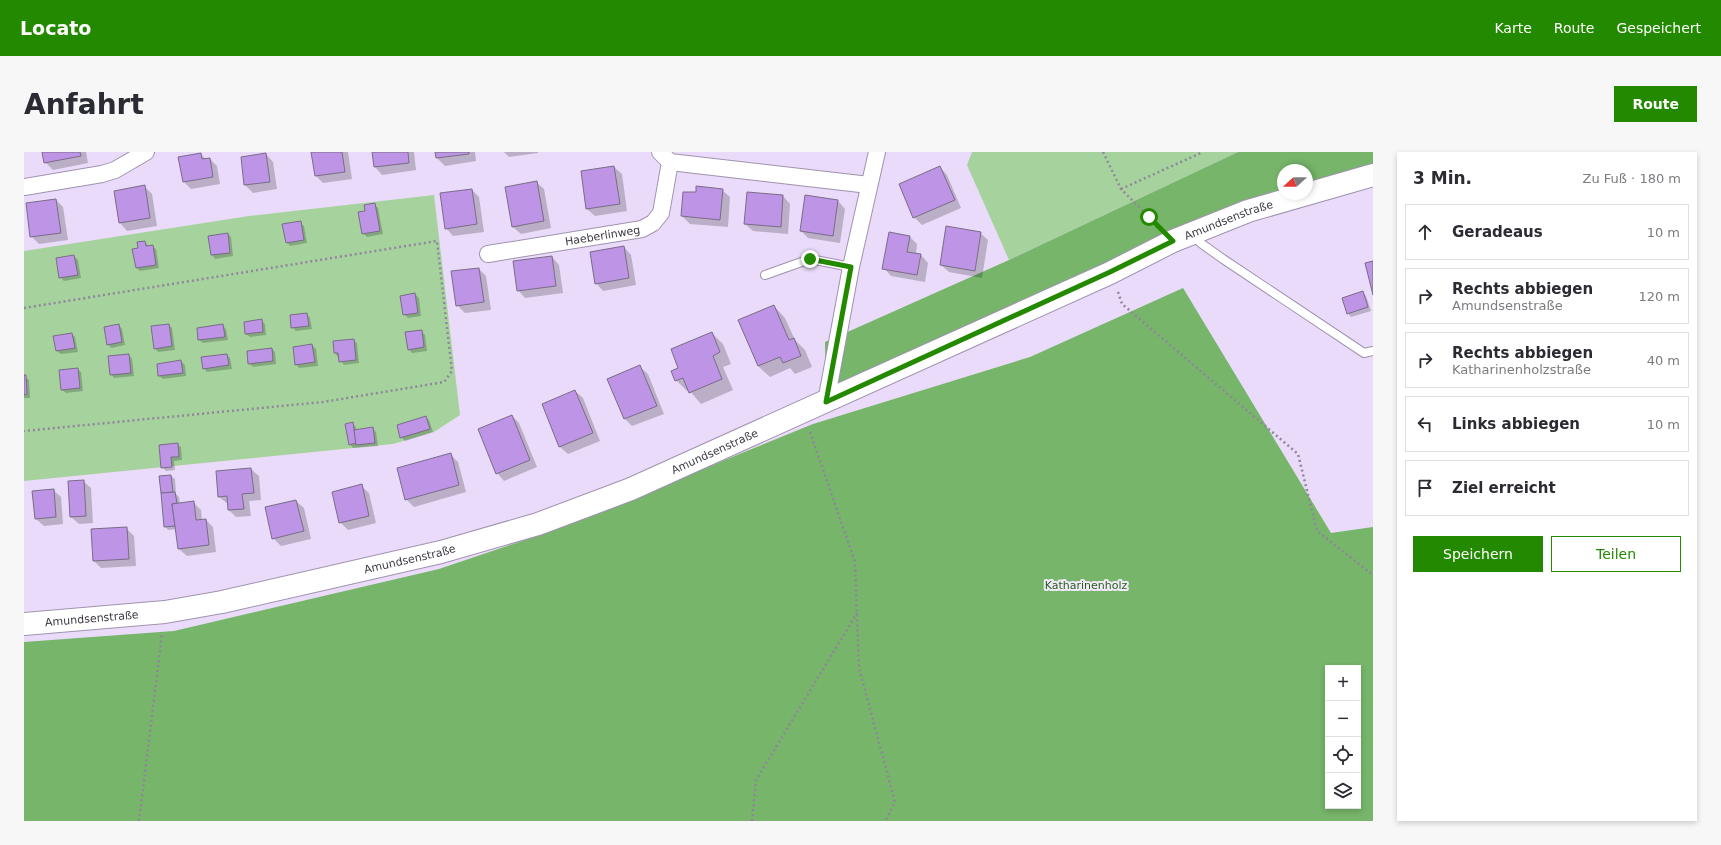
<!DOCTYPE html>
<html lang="de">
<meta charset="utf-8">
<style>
:root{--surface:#fff;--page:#f7f7f7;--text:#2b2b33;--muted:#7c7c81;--line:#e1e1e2;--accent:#238a00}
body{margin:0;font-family:"DejaVu Sans",sans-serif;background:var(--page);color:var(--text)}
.controls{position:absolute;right:12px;bottom:12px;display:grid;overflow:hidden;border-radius:0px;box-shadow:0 2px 6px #0003}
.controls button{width:36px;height:36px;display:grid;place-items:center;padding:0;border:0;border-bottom:1px solid var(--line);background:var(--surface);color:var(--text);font:20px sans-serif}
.compass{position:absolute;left:1253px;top:12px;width:36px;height:36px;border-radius:50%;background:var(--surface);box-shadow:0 2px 6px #0003;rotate:249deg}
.stop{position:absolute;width:12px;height:12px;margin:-9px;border:3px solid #238a00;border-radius:50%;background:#fff}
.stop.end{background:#238a00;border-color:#fff;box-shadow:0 1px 4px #0008}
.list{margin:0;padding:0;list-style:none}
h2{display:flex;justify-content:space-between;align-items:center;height:52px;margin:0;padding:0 16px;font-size:17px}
h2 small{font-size:13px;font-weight:400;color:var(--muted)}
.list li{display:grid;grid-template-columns:26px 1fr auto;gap:12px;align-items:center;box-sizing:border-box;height:56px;margin:0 8px 8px;padding:0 8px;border:1px solid var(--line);border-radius:0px}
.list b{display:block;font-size:15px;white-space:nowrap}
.list p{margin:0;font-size:13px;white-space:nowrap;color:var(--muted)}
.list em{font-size:13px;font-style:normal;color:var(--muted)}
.actions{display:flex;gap:8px;padding:12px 16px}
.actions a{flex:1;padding:9px 0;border:1px solid var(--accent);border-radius:0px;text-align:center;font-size:14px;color:var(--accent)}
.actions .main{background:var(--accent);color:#fff}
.icon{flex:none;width:22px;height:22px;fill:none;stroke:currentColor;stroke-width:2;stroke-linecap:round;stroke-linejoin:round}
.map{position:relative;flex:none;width:1349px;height:669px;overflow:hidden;border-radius:0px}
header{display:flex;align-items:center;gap:24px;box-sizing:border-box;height:56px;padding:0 20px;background:var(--accent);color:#fff}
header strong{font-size:19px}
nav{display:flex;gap:22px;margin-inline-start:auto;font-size:14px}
.intro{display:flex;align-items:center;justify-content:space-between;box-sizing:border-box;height:96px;padding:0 24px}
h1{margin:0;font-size:28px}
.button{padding:10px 18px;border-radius:0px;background:var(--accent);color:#fff;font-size:14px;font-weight:700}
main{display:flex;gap:24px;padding:0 24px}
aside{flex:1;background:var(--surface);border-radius:0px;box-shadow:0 2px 6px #0003}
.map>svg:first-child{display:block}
.green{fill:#a6d39d}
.forest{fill:#76b56a;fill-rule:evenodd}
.shadow{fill:#0003}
.building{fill:#be94e6;stroke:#796c87}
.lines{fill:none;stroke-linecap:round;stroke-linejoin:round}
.lane-casing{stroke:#a093af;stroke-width:10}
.street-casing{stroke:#a093af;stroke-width:18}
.secondary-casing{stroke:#a093af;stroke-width:24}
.path{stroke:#90869b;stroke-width:2.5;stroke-dasharray:2 3;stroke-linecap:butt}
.lane{stroke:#fff;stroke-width:8}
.street{stroke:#fff;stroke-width:16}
.secondary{stroke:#fff;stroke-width:22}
.route{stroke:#238a00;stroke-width:5}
.labels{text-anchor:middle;stroke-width:4;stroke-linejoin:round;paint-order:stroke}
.street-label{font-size:11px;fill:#3e3844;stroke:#f3ebfd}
.park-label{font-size:11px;fill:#225f15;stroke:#f3ebfd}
</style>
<header>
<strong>Locato</strong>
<nav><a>Karte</a><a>Route</a><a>Gespeichert</a></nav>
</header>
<div class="intro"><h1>Anfahrt</h1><a class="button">Route</a></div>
<main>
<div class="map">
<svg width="1349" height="669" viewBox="0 0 1349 669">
<rect width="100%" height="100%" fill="#e9dbf9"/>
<!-- green -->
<g class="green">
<path d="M948,0H1214L985,108L943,13Z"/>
<path d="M410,43L436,263L410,280L369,292L0,329V99L225,64Z"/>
</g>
<!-- forest -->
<g class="forest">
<path d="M1214,0H1349V23L1224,59L802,250L801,190L985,108ZM1259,18H1283V42H1259Z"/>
<path d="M1159,136L1307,381L1349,375V669H0V490L150,479L415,417L525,380L789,272L1006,205ZM1304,516H1334V654H1304Z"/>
</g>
<!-- shadow -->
<g class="shadow">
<path d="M19,0H62L64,11L29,18L21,10Z"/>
<path d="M288,0H324L328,27L299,31L292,24Z"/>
<path d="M349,0H390L392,18L358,23L351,15Z"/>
<path d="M412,0H451L452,9L421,14L413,6Z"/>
<path d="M480,0H514V1L485,5Z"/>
<path d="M177,2L182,8L186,7L193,14L196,32L167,37L160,30Z"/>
<path d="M242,2L249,10L253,37L229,41L221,33L218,6Z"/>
<path d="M590,15L598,22L603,59L571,64L563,57Z"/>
<path d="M916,15L923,23L937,56L898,73L890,65Z"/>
<path d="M512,30L520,37L527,76L497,82L489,75Z"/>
<path d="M121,35L128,42L133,74L103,79L96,71L91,39Z"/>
<path d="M448,38L455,45L460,80L429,84L422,76Z"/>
<path d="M698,38L706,45L704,75L666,72L658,64L673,42Z"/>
<path d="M759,44L766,52L764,82L729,79L721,72Z"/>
<path d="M32,48L39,55L44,88L15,92L7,84Z"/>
<path d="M814,49L821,57L816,91L784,86L777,79Z"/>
<path d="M350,52L354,56L359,82L343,85L339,81Z"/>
<path d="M276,70L280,74L283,91L266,94L263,90Z"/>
<path d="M866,81L886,85L893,92L892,102L897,103L904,111L901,130L867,124L860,116Z"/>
<path d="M956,81L964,88L958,126L925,120L917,113Z"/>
<path d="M204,82L207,85L209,104L191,107L188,103L185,84Z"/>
<path d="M121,90L125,95L128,94L132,97L135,116L116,119L113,116L115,97Z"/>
<path d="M600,95L607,103L612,133L579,139L572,131Z"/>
<path d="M50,104L54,108L57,126L40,129L36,125Z"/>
<path d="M528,105L535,113L539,141L501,146L494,138Z"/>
<path d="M455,117L462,124L467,158L441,161L433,153Z"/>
<path d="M1339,141L1342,144L1347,159L1327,165L1324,161Z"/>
<path d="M391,142L395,146L397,164L384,166L380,162Z"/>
<path d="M750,154L761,166L771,188L781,198L788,215L771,222L766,216L746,225L734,214L715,169Z"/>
<path d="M283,162L286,166L288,177L272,179L268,175Z"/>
<path d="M237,168L241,172L242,183L226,185L222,182Z"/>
<path d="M95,173L98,177L101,193L87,196L84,192Z"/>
<path d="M145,173L148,176L151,198L134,200L131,196Z"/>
<path d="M199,174L202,177L204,188L179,191L175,188Z"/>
<path d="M397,179L401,183L403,199L388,201L385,197Z"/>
<path d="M688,181L699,192L707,212L699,215L709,238L677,252L665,238L663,239L652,228L656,216Z"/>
<path d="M48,182L51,185L54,200L37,202L33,199Z"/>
<path d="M329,188L333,191L335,211L320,213L311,201Z"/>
<path d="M288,193L292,197L294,214L275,216L272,212Z"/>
<path d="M248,197L251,200L252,212L229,215L225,211Z"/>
<path d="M105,203L108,207L110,224L90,226L87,222Z"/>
<path d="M203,203L206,206L208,217L183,220L180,216Z"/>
<path d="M157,209L161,213L162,224L139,227L135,224Z"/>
<path d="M616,215L624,222L640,262L608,274L601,267L585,227Z"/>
<path d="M53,217L57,220L59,239L42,241L38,238Z"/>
<path d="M0,224L5,228L6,246H0Z"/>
<path d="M551,239L559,246L576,289L544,302L536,295L519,252Z"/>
<path d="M488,264L495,271L513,315L480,329L473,321Z"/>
<path d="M402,265L405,268L409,280L381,289L377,285Z"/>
<path d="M328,271L332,275V279L349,276L352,280L354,294L329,296L326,292Z"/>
<path d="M153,292L157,295L158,308L150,309L151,318L142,319L138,315Z"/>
<path d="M426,302L434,310L442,340L390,355L382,347Z"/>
<path d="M227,317L235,324L237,348L225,349L227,364L212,365L205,358L204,352L195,345Z"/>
<path d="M147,324L151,327L152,342L155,345L156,352L169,350L177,358L178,368H182L189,375L192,400L163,404L155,397L153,377L144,378L141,374L136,325Z"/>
<path d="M59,329L67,336L69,371L55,372L47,365Z"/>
<path d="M337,334L345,341L352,371L324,378L316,370Z"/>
<path d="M29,338L37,345L39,372L20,374L12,367Z"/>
<path d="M272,349L280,356L287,387L257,394L249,386Z"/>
<path d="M102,376L110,384L112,414L77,416L70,409Z"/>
</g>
<!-- building -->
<g class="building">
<path d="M18,0H56L57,4L20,11Z"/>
<path d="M287,0H318L321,20L291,24Z"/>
<path d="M348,0H384L385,11L350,15Z"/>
<path d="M411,0H445V2L412,6Z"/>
<path d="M177,1L178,7L186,6L189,25L159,30L154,5Z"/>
<path d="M242,1L246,30L220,33L217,5Z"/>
<path d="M590,14L596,52L562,57L557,19Z"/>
<path d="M916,14L931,48L889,66L875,32Z"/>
<path d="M513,29L520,69L488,75L481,35Z"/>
<path d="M121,33L126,66L95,71L90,39Z"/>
<path d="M672,34L699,37L696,68L657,64L659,40H672Z"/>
<path d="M448,37L453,72L421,77L416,41Z"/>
<path d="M723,40L759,43L757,75L720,72Z"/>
<path d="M781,43L814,48L809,84L776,79Z"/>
<path d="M32,47L37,81L6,85L2,51Z"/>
<path d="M351,51L356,79L338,82L334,60L341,59L340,53Z"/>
<path d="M277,69L280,88L262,91L258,72Z"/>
<path d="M922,74L957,80L951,119L916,113Z"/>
<path d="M865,80L886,84L883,100L897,102L893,123L858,117Z"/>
<path d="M204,81L206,101L187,103L184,84Z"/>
<path d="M121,89L122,94L129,93L132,113L112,116L108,97L114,96L113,90Z"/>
<path d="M600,94L605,126L571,132L566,100Z"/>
<path d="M50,103L54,123L35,126L32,106Z"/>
<path d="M528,104L532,134L493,139L489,109Z"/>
<path d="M1349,109V143L1341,111Z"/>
<path d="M455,116L460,150L432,154L427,119Z"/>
<path d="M1339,139L1344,155L1323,162L1318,146Z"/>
<path d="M391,141L394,161L379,163L376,144Z"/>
<path d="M750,153L765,188L770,186L777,204L759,211L756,205L734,214L714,168Z"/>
<path d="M283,161L285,174L267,176L266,163Z"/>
<path d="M238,167L239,180L221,182L220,170Z"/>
<path d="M95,172L98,190L83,193L80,175Z"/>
<path d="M145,172L148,194L130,197L127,174Z"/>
<path d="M199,172L201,185L174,188L173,176Z"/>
<path d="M398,178L400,195L384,198L381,180Z"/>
<path d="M688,180L696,200L689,204L698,227L665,241L659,226L651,229L647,219L654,216L647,197Z"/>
<path d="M48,181L51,196L32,199L29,184Z"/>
<path d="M330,187L332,208L315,210L314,201H310L309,189Z"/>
<path d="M288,192L291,210L271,213L269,195Z"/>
<path d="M248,196L249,209L224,212L223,199Z"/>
<path d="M105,202L107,221L86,223L84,204Z"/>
<path d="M203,202L205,213L179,217L177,205Z"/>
<path d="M157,208L159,221L134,224L133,212Z"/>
<path d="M616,213L633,254L600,267L583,227Z"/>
<path d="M54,216L56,236L37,238L35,218Z"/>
<path d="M0,223H2L3,242L0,243Z"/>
<path d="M551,238L569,281L535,295L518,252Z"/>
<path d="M488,263L506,308L472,322L454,277Z"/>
<path d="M402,264L406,277L376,286L373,273Z"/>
<path d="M329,270L332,291L325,293L321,272Z"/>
<path d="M349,275L351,291L332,293L330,278Z"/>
<path d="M154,291L155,305H147L148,315L137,316L135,293Z"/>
<path d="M427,301L435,333L381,348L373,316Z"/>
<path d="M227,316L230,341L218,342L220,357L204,358L203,344L194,345L192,319Z"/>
<path d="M147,323L149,340L137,341L135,324Z"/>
<path d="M60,328L62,364L46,365L44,329Z"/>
<path d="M338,332L345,364L315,371L308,340Z"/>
<path d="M30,337L32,365L11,367L8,339Z"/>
<path d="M151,340L153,351L148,352L151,374L140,375L137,341Z"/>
<path d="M272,348L280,379L248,387L241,355Z"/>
<path d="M170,349L172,368L182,367L185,393L154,397L148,352Z"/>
<path d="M103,375L105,407L69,409L67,377Z"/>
</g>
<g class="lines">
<!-- lane casing -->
<g class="lane-casing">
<g id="lane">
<path d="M1169,84L1178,92L1199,107L1340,201L1349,199"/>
<path d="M741,123L786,107L827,115"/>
</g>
</g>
<!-- street casing -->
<g class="street-casing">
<g id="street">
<path d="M636,0L646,10L845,33"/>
<path d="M0,35L78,22L91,18L122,0"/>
<path id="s1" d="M464,102L618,77L629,71L637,61L646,10"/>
<path d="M802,250L827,115L853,0"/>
</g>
</g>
<!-- secondary casing -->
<g class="secondary-casing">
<g id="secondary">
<path id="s2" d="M0,472L141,460L198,450L417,400L514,372L607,337L1086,121L1149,89L1224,59L1349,23"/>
</g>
</g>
<!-- path -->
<g class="path">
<path d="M1079,0L1097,37L1134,74"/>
<path d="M1097,37L1179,0"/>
<path d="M1094,140L1098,152L1274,302L1293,379L1349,423"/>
<path d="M0,156L413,89L428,219L420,230L299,250L0,279"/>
<path d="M786,280L831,410L835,516L871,650L861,669"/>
<path d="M115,669L138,482"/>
<path d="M728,669L732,628L833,461"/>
</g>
<!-- lane -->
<use href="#lane" class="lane"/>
<!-- street -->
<use href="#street" class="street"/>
<!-- secondary -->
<use href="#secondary" class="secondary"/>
</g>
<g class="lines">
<!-- route -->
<path class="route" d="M786,107L827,115L802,250L1086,120L1149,89L1125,65"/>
</g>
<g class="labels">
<!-- street labels -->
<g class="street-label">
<text dy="4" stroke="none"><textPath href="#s2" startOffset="1280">Amundsenstraße</textPath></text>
<text dy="4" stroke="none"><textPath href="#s1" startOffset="116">Haeberlinweg</textPath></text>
<text dy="4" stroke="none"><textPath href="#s2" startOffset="716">Amundsenstraße</textPath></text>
<text dy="4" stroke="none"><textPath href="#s2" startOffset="392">Amundsenstraße</textPath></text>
<text dy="4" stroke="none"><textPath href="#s2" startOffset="68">Amundsenstraße</textPath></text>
</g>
<!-- park labels -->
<g class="park-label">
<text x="1062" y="437">Katharinenholz</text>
</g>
</g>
</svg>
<div class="controls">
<button>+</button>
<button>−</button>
<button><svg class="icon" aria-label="locate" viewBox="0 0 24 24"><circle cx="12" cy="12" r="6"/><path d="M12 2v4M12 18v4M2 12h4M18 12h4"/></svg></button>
<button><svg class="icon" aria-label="layers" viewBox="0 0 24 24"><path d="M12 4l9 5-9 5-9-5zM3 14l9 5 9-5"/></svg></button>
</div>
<svg class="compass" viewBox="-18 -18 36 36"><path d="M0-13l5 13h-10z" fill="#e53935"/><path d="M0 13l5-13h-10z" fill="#7c7c81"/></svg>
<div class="stop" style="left:1125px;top:65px"></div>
<div class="stop end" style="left:786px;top:107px"></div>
</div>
<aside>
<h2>3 Min.<small>Zu Fuß · 180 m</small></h2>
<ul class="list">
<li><svg class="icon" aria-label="ahead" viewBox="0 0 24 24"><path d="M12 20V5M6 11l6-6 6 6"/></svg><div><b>Geradeaus</b></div><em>10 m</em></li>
<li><svg class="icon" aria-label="right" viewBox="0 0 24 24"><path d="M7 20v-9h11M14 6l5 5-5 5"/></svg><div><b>Rechts abbiegen</b><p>Amundsenstraße</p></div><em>120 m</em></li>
<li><svg class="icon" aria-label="right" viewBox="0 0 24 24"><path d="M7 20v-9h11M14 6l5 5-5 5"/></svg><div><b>Rechts abbiegen</b><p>Katharinenholzstraße</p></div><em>40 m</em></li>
<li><svg class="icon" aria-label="left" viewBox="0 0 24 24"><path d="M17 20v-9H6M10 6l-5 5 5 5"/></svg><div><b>Links abbiegen</b></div><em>10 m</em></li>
<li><svg class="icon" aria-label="arrive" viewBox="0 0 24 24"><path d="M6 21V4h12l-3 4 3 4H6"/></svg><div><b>Ziel erreicht</b></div></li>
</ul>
<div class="actions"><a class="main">Speichern</a><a>Teilen</a></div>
</aside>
</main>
